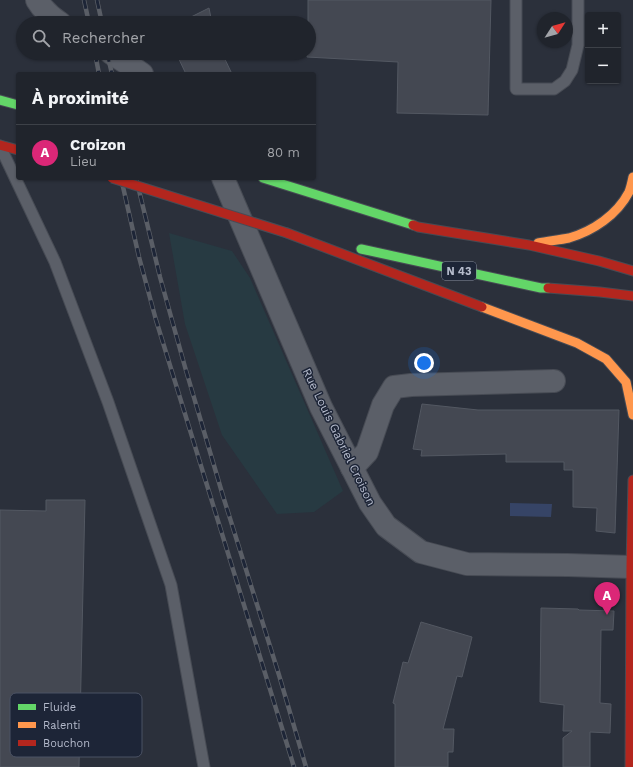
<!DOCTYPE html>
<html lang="fr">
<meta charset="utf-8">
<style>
:root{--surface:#20242c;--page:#282c34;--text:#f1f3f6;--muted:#a2a4a9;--line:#3d4148;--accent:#db2777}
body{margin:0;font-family:"Work Sans",sans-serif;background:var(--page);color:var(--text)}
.controls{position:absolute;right:12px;top:12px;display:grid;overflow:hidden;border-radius:4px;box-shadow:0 1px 3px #0004}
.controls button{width:36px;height:36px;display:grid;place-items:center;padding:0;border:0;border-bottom:1px solid var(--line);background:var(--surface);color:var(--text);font:20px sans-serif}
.compass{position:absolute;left:537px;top:12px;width:36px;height:36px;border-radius:50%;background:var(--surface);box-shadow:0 1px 3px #0004;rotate:54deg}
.you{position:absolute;left:424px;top:363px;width:14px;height:14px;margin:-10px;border:3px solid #fff;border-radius:50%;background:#1a73e8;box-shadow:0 0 0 6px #1a73e833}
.badge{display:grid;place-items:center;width:26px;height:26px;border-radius:50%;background:var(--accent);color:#fff;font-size:13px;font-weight:700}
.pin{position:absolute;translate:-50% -33px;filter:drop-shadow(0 1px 2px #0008)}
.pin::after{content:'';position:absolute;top:21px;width:14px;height:12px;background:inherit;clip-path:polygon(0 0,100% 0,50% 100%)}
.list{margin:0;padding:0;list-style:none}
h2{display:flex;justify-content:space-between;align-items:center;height:52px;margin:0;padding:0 16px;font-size:17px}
h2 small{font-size:13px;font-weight:400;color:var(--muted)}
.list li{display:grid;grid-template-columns:26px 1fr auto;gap:12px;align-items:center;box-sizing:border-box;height:56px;padding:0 16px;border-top:1px solid var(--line)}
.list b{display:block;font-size:15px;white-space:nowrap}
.list p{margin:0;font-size:13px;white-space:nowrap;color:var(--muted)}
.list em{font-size:13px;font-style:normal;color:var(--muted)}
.icon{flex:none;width:22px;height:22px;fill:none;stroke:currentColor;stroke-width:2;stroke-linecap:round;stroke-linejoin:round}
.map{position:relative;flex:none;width:633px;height:767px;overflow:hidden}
.search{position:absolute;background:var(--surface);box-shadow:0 1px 3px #0004;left:16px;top:16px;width:300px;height:44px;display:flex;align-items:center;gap:10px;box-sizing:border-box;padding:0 14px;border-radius:22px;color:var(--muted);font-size:15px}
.panel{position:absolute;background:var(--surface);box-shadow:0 1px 3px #0004;left:16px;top:72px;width:300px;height:108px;border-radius:4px}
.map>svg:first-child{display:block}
.green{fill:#273a42}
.water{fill:#364466}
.building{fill:#444852;stroke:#535862}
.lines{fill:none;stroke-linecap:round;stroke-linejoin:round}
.lane-casing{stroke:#474b54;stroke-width:13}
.street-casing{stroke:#474b54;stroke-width:24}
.fast-casing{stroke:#474b54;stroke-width:11}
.slow-casing{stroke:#474b54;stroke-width:11}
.jam-casing{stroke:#474b54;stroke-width:11}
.lane{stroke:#5b5f68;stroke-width:11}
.street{stroke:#5b5f68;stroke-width:22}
.fast{stroke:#63d668;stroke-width:9}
.slow{stroke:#ff974d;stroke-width:9}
.jam{stroke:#b3261e;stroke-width:9}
.rail-casing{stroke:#5a5e66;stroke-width:4.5}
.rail{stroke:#1d2537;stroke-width:3;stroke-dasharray:9;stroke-linecap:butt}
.jam-bridge-casing{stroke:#484c56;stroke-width:11;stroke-linecap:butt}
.jam-bridge{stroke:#b3261e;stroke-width:9}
.labels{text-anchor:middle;stroke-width:3;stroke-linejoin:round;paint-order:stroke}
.shield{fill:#1d2537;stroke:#878e9f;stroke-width:1}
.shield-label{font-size:11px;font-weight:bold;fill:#b5bbcc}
.street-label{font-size:12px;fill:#b5bbcc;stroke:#1d2537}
.key{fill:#1d2537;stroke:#4b5264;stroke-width:1}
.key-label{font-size:11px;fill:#b5bbcc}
</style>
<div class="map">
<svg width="633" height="767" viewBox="0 0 633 767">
<rect width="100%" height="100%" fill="#2b303b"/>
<!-- green -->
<path class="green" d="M169,233L232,251L250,278L343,491L314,512L277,514L222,435L185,324Z"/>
<!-- water -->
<path class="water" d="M510,503L552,504L551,517L510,516Z"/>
<!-- building -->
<g class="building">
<path d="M308,0H491L488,115L397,113L398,62L307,57V53H309V23H308Z"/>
<path d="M209,8L212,23H179Z"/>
<path d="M176,53H222L232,74H186Z"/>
<path d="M422,404L478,410H619L615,533L596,531L597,508L573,507V470H564V462H506V454L421,456L422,450L413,449Z"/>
<path d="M46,500H85L79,767H0V510L46,511Z"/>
<path d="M541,608L578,609L579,610L614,611L613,630H601L600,703L611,704L610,733L590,732V767H563V738L572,731H563L564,705L540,702Z"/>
<path d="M421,622L472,637L462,677L457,676L443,729H454L453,752H448V767H395V704L393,703L403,662L408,663Z"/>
</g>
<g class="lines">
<!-- lane casing -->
<g class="lane-casing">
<g id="lane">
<path d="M516,0V89H554L565,81L572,70L578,45V0"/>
<path d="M0,146L55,262L108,402L171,585L204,767"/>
</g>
</g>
<!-- street casing -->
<g class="street-casing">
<g id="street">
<path d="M37,0C43,10 51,17 60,23"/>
<path d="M111,53L128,64L142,74"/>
<path d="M223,178L321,407L370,503L386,526L421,552L467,564L568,565L631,567"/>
<path d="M352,468L367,452L383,405L394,387L411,385L554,381"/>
</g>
</g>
<!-- fast casing -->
<g class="fast-casing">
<g id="fast">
<path d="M0,100L18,105"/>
<path d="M263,178L413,225"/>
<path d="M361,249L541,288H548"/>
</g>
</g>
<!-- slow casing -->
<g class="slow-casing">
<g id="slow">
<path d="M538,243C548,241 559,240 569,238C593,231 617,215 629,192C631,187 632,182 633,177"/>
<path d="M482,307L577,343L606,359L626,382L633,415"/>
</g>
</g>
<!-- jam casing -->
<g class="jam-casing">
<g id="jam">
<path d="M0,145L18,150"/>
<path d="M413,225L418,227L529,245L599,261L633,271"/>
<path d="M287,233L482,307"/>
<path d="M548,288L600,292L633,296"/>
<path d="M630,767L631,567L633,480"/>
</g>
</g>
<!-- lane -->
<use href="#lane" class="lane"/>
<!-- street -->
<use href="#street" class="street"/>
<!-- fast -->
<use href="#fast" class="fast"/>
<!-- slow -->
<use href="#slow" class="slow"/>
<!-- jam -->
<use href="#jam" class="jam"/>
<!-- rail casing -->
<g class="rail-casing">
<g id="rail">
<path d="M84,0L89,23"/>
<path d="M97,0L102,23"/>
<path d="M95,53L99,74"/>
<path d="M107,53L112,74"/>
<path d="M121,178L139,257L156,320L294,767"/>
<path d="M136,178L160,277L185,367L223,496L279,675L306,767"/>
</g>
</g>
<!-- rail -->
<use href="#rail" class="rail"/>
<!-- jam-bridge casing -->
<g class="jam-bridge-casing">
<path id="jam-bridge" d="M112,178L287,233"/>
</g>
<!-- jam-bridge -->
<use href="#jam-bridge" class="jam-bridge"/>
</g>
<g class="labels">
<!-- shield labels -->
<rect class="shield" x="442" y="262" width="34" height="18" rx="3"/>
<g class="shield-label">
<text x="459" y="275">N 43</text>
</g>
<!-- street labels -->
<g class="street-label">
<text transform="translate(339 437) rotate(64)" y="4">Rue Louis Gabriel Croison</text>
</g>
</g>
<!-- legend -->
<rect x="10" y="693" width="132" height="64" rx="6" class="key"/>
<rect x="18" y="704" width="18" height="6" fill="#63d668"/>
<rect x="18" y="722" width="18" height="6" fill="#ff974d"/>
<rect x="18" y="740" width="18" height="6" fill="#b3261e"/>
<g class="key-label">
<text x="43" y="711">Fluide</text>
<text x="43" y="729">Ralenti</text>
<text x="43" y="747">Bouchon</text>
</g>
</svg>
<div class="controls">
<button>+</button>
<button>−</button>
</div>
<svg class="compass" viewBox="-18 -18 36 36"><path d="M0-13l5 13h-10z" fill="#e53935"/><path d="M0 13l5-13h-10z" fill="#a2a4a9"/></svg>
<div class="you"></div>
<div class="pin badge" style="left:607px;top:615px">A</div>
<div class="search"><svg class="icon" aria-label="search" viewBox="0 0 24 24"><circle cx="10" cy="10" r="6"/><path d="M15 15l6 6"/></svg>Rechercher</div>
<section class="panel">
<h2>À proximité<small></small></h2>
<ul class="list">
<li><span class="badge">A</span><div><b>Croizon</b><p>Lieu</p></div><em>80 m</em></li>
</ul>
</section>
</div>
